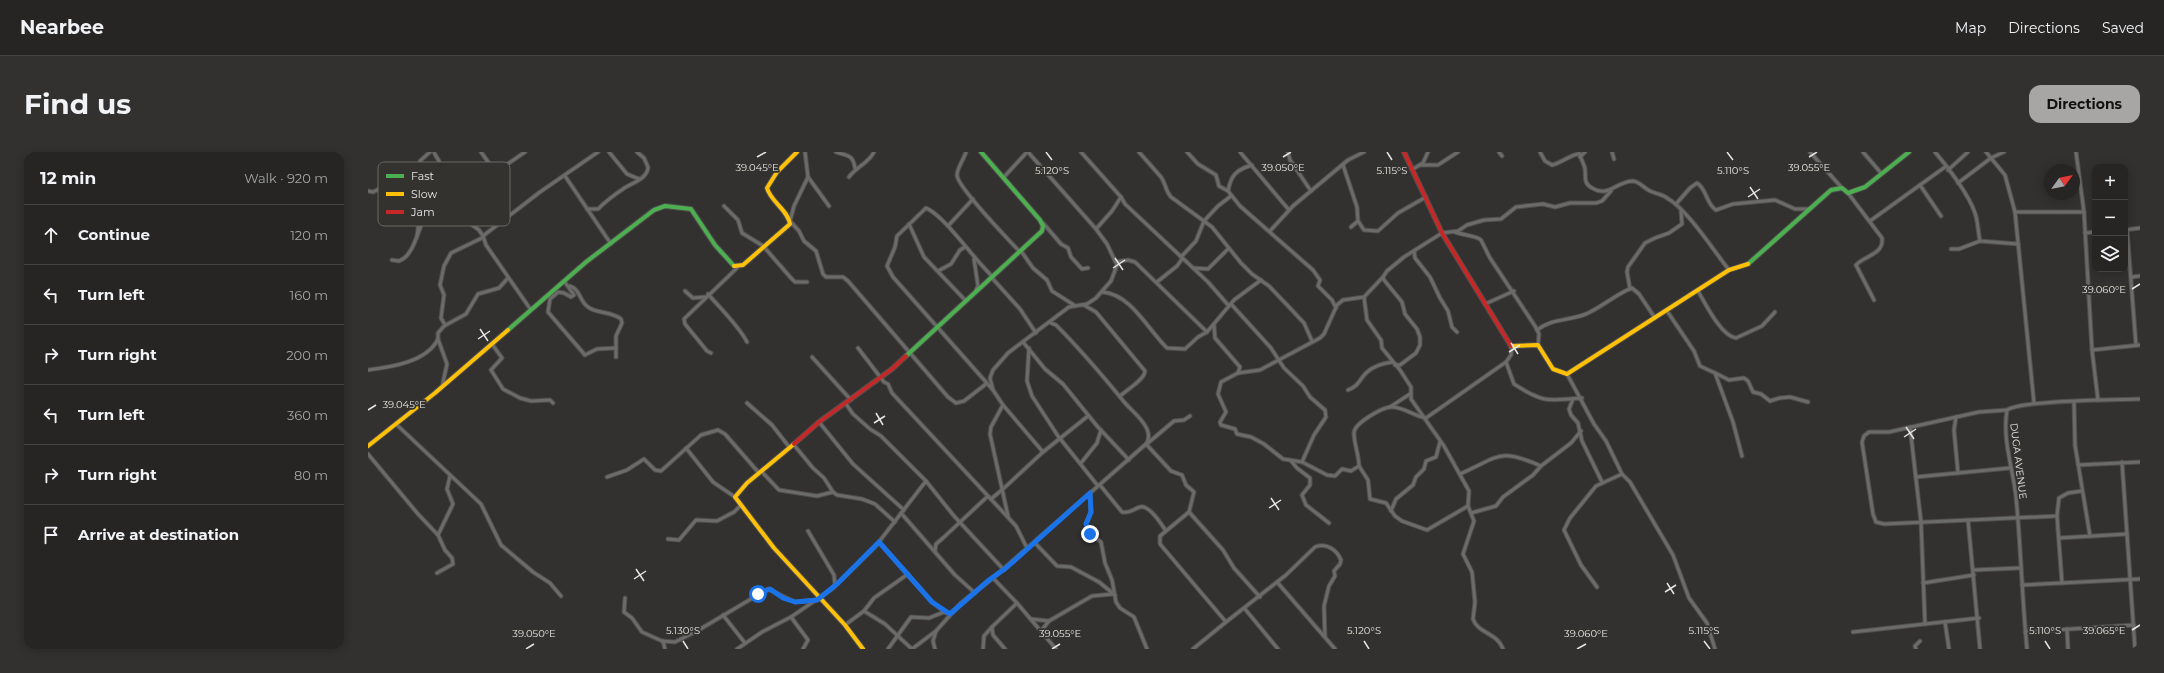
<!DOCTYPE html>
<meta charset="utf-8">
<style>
:root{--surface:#262523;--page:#323130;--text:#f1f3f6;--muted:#a4a5a6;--line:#424241;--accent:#a7a6a4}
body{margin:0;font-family:Montserrat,sans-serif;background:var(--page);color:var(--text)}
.controls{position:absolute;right:12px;top:12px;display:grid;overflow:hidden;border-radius:8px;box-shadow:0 2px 10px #0003}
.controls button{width:36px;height:36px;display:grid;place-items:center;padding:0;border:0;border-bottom:1px solid var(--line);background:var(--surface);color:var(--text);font:20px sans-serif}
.compass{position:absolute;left:1676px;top:12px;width:36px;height:36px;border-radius:50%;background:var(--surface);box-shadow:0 2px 10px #0003;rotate:57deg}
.stop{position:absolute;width:12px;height:12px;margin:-9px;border:3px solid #1a73e8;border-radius:50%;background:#fff}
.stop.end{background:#1a73e8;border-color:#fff;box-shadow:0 1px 4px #0008}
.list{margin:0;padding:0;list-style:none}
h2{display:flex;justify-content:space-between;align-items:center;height:52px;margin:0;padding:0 16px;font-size:17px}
h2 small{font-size:13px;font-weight:400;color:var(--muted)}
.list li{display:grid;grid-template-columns:26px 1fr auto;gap:12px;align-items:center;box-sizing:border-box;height:60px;padding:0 16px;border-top:1px solid var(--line)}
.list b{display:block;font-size:15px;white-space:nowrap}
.list em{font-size:13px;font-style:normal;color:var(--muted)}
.icon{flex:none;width:22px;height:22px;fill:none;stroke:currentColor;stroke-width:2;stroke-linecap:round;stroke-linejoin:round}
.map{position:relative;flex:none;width:1772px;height:497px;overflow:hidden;border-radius:12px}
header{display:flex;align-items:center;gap:24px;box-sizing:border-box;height:56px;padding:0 20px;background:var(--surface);border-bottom:1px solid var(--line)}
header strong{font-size:19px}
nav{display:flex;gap:22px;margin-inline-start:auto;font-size:14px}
.intro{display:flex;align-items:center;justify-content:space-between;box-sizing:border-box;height:96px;padding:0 24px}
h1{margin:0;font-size:28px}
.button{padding:10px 18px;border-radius:12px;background:var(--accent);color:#111;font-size:14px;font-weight:700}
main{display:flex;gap:24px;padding:0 24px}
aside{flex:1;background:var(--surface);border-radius:12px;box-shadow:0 2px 10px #0003}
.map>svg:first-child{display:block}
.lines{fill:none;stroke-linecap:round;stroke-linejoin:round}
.street-casing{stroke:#4f4e4c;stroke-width:5}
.fast-casing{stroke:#4f4e4c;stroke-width:6}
.slow-casing{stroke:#4f4e4c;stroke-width:6}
.jam-casing{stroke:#4f4e4c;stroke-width:6}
.street{stroke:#6b6b69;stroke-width:3}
.fast{stroke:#4caf50;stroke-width:4}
.slow{stroke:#ffc107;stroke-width:4}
.jam{stroke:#c62828;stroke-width:4}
.route{stroke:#1a73e8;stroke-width:5}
.ticks{fill:none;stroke:#e6e5e3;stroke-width:1.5}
.labels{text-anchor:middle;stroke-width:3.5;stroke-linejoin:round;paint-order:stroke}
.street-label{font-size:10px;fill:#e6e5e3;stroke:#33322e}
.key{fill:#33322e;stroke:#696864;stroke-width:1}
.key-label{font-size:11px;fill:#e6e5e3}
.ticks-label{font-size:10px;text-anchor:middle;fill:#e6e5e3;stroke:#33322e;stroke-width:3.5;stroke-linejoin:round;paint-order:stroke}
</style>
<header>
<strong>Nearbee</strong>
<nav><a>Map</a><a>Directions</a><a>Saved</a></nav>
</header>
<div class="intro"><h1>Find us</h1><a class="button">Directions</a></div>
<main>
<aside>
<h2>12 min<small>Walk · 920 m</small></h2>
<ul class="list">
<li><svg class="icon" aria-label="ahead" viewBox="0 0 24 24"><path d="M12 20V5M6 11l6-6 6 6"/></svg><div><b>Continue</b></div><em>120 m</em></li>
<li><svg class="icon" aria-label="left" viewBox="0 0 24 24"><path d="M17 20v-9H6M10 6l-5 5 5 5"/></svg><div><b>Turn left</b></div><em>160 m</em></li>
<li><svg class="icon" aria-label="right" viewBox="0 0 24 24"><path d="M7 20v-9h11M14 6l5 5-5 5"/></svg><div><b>Turn right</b></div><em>200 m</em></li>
<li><svg class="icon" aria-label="left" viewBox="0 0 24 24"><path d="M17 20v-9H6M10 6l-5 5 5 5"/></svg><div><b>Turn left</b></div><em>360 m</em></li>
<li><svg class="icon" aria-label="right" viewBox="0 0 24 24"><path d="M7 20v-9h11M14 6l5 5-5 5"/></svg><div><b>Turn right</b></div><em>80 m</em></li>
<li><svg class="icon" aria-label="arrive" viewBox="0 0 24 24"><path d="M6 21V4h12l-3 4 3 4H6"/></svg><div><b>Arrive at destination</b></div></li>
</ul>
</aside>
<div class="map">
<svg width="1772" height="497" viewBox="0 0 1772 497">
<rect width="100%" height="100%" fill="#32312f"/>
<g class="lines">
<!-- street casing -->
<g class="street-casing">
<g id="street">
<path d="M66,0C67,4 71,7 72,12C72,21 68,41 71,48L76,51L86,48L92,50L100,70L111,78L115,84"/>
<path d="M113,0L128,21"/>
<path d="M241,0L259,22L271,27"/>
<path d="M468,0C479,4 485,2 487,16"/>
<path d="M598,0C596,7 589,16 589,23C589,35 642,89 652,100"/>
<path d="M660,0L728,77L739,92L749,113L743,129L728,146L719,152L701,155L640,201L625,218L622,226L625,238L635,253L675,300"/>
<path d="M713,0L753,45L744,59L728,77"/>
<path d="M771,0L793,25C798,32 797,38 803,45L844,75L873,111L884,122L901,134L921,155L936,171L944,189"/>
<path d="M819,0L830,12L848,23L851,34L860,39"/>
<path d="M872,0L921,58"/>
<path d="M920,0L922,8L943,39"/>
<path d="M1131,0L1134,4"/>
<path d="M1172,0L1177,9L1184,13C1193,11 1204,2 1211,2"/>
<path d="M1211,0C1212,6 1216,11 1217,17C1218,25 1215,31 1224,36C1240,46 1248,30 1264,29C1272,29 1275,36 1282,39C1288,42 1294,42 1299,46C1319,57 1346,99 1361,118"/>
<path d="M1244,0L1246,7"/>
<path d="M1442,0L1474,36"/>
<path d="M1495,0L1513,21"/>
<path d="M1567,0C1580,15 1601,43 1607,61C1610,69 1610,80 1612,89L1650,92"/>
<path d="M1618,0L1637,23L1647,60H1716"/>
<path d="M1708,0L1716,60L1724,198L1730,248"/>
<path d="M1212,5L1217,0"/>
<path d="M884,13C868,18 863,23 860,39L872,54L945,118L952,128L950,134L964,148L968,156"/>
<path d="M975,13L989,55L990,69L983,75"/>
<path d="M1052,13H1070L1090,0"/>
<path d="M1045,17L1055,11L1060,0"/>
<path d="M1580,18L1600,0"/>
<path d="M197,24L243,92"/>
<path d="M440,25L461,54"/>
<path d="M481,25C488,15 501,11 506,0"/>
<path d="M635,26L659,0"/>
<path d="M1590,31L1623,6L1636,0"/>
<path d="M1552,33L1573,64"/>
<path d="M0,39L5,40L11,37L31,34L38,41L69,54"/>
<path d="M1480,41L1514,86C1516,103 1497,103 1488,113L1506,148"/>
<path d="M753,45L757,52L840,130L861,154"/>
<path d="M92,50L115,29L157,0"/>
<path d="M1308,52L1322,36L1329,31C1339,37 1338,52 1348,58L1365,52L1407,48L1427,57H1442"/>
<path d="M356,54L370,68L374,81L397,95"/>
<path d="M219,57H230C238,49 246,43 255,37C263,31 280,27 280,15L276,6L269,0"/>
<path d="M1647,60L1666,251"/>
<path d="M422,69L426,54L440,25L437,0"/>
<path d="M990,69L996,78L1010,79L1030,61L1058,45"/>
<path d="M1502,69L1577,15"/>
<path d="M423,70L431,79L436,89L448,99L455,122L458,125H475L480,129L580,245L588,251L596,249L618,232"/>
<path d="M675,71L693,92L700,96L703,105L714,117L720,116"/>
<path d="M541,72L556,105L598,149"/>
<path d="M580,74L605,47"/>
<path d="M1759,77L1768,193"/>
<path d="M1757,78L1772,76"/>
<path d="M902,79L925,54L980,8L996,0"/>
<path d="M1087,80C1094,83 1110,84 1113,88L1122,106L1167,174L1171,182L1170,193"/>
<path d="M1717,81L1727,80"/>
<path d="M49,84L53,56L50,34L59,23L52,9L62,0"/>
<path d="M396,95L423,126L427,130H439"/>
<path d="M1583,97H1591L1612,89"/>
<path d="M653,99L665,116L679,128L684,139L706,153"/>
<path d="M1046,99L1047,106L1062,125L1072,146L1080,159L1084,175L1089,180"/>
<path d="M813,105L828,89L836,69L850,54L863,44"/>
<path d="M606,107L610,134L608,138"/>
<path d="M24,108L31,109C48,103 50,72 60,60C64,56 71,54 76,51"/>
<path d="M748,110L760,108L767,110L839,180"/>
<path d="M825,116L840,117L860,97"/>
<path d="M570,119L583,112L592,98L597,95"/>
<path d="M1015,125L996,145L975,148L969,153L956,182L952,186L892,218L870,221L853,230L850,242L858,260L852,270L853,273L867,277L869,282L883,285L896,292L915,307L934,310L959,323L967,324L974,317L983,319L991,314C991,303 986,292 986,281C986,271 1014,256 1022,255C1035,254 1045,264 1058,266L1138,210L1143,203L1144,195"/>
<path d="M1764,125L1772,124"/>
<path d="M624,126L652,157L668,181"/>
<path d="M196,129L206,143L203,145L196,141L190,140L182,147L180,160L217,203L229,197L248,196"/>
<path d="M789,130L809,114L814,107"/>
<path d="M202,134C213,138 211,149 220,155C229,162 243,159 253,167L254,171L248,184V205"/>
<path d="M1262,137L1259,120L1260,115L1277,91L1287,86L1301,81L1314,72L1313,59"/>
<path d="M317,139L325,146L337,145"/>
<path d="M1330,139C1337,151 1353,184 1368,186L1394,174L1407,160"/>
<path d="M735,140C764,143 780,178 799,196L817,197L830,185L839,180L866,148L893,128"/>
<path d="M340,142C352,156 371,174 379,190"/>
<path d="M996,145L999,168L1013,188L1014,196L1032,218L1043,235V247L1076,294L1101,339L1100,354L1106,369L1095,402L1104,420L1107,450L1105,467C1110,482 1129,480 1135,497"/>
<path d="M863,152L903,196L916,216L935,234L942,245L957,258L958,265L946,283L934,310"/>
<path d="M1117,152L1146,139"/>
<path d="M716,153L728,160L777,219C777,227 759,238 752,244"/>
<path d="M163,158L118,93L115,84L172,40L230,0"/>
<path d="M1299,159L1326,199L1332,214L1347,221L1365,270L1374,304"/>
<path d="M77,173L73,166L76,143L72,133L76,114L83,101L114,86"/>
<path d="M846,173L847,186L872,215L870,221"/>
<path d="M1169,178C1184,166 1201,169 1218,162C1234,155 1248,142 1264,136L1271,142L1287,166"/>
<path d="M655,190L677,217L695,232L729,274L761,308"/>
<path d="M124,192L134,206L123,218L135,237L152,246L163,249L182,248L185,251"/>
<path d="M490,196L516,230L520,232L524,241L648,374L659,396"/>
<path d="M661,196L659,229L664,244L690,284L730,334"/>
<path d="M1724,198L1772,193"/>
<path d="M343,201L339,199L317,172L316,167L369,116"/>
<path d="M444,205L483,248"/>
<path d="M1138,210L1146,232C1175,251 1180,249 1214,246"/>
<path d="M1027,213H1032L1048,201L1052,193V185L1049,177L1037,162L1034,150L1016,128L1015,125L1019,119L1036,105L1074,81L1090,79L1099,73L1116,68L1133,67L1148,55L1175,52L1187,55L1202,51H1228L1234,49L1243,39"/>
<path d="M0,218C23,215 59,210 70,187"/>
<path d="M1347,221L1361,228L1376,226L1380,229L1385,240L1393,242L1402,249L1412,246L1422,245L1440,250"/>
<path d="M1199,222L1226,272L1238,289L1254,322L1262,330L1305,403L1321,446L1339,471L1347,497"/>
<path d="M74,235L79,212L70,187V181L76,174L98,162L110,142L131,136L140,126"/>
<path d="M625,238L525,125L519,114L527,95L529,84L558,56C577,64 607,109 625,125"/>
<path d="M980,238C991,234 991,228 998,221C1005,214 1016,211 1025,210"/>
<path d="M1205,247L1201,257L1203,263L1210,271L1214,289L1234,330"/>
<path d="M1706,250L1707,293L1722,384"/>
<path d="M379,251L404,273L422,296"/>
<path d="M478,252L485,262L502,277L513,284L558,329L586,364L636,418"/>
<path d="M635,253L623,275L622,282L640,364"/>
<path d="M1022,255L1042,242"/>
<path d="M1639,258L1611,260L1521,280H1501L1496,284L1494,290L1505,362L1508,370L1516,372L1689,364L1691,346L1700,341L1714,339"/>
<path d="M1588,265L1586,278L1590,321"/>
<path d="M451,270L485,312L536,358"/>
<path d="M29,273L113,352L133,393L165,420L182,431L193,444"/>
<path d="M1542,275L1553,370L1557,472"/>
<path d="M780,291L806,269L816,268L822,264"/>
<path d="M778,292L803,319L814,323L818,333L826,340L821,360L792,384V392L858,470L918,423L947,395C958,390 969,398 973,408L972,412L966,419L967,424L961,434L956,454L957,485"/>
<path d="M426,293L445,316L456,326L465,340L469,343L494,347L507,352L527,370"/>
<path d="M318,296L345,330L367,345"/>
<path d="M0,302L50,362L70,383L77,398L84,406L85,412L69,421"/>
<path d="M924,310L929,316L942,326V333L934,343L938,353L961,371"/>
<path d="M1754,310L1767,497"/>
<path d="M713,311L729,291L733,278"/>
<path d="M1710,313L1772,310"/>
<path d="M991,314L1000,328L1002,347L1018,351L1027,364L1034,369L1059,378L1100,354"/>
<path d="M394,320L411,338L449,344L465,340"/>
<path d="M1092,322C1131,305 1130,295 1173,314"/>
<path d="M239,325L259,318L276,307L287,318L293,319L333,283L350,278L357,282L391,321"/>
<path d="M1548,325L1642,316"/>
<path d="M732,333L754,360C762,362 765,357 772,355C781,352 794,373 798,379"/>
<path d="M722,341L723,360L718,372L722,382L733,390L737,411L744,428L748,450L752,456L766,465L779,497"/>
<path d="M623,347L635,337L675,300L720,264"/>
<path d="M1023,359L1028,347L1045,333L1048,325L1056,317L1058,309L1068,305L1072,290"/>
<path d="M821,360L855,398L866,416L892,445"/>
<path d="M533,361L587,423L607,441"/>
<path d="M1103,361L1128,354L1135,345L1165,323L1173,314L1203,291L1213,279"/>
<path d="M1689,364L1694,431"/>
<path d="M1600,368L1612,497"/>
<path d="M440,379L466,423L467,433"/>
<path d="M70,383L85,352L79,337L82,324"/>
<path d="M1691,386L1759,382"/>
<path d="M300,387L311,388L328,368L349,369L366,360L372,354"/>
<path d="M511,390L564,450L578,461H583"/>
<path d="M667,391L689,414L703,415L731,430L747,443"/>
<path d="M567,399L568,392L575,386L620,344"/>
<path d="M1606,418L1652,416"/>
<path d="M625,426L778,292C781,288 781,282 779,277C774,266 765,260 757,251C735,224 713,198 688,173L683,171"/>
<path d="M909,430L967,497"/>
<path d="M1555,431L1606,423"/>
<path d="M1654,433L1772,427"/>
<path d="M1229,435L1213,413L1196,378L1202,366L1228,334L1254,322"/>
<path d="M257,446L256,460L264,466L274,480L294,489L307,490L329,479L400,437L427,450L449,448"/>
<path d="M877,457L910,497"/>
<path d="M496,459L517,472L544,497L568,479L593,451L625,426L649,451L688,497"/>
<path d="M355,463L377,491"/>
<path d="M423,465L440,488L435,497"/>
<path d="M663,467L681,469"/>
<path d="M1577,470L1581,497"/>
<path d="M477,473L496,459L506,446L540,422"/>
<path d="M1699,477L1700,497"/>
<path d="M673,479L681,469L724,444L745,442"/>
<path d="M1485,480L1611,466"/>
<path d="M1657,480L1766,473"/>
<path d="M295,489L297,497"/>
<path d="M369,497L394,480L423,465L464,437L507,395L558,329"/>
<path d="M520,497L543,465L561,466L576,460"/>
<path d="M567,497L565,489L568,479"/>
<path d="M615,497L616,484L624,475"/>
<path d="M637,497L625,483L624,475L649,451"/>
<path d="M825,497L858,470"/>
<path d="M1548,497L1547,494L1552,489"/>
<path d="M1659,497C1654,446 1653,396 1648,345C1645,316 1634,288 1639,258C1655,248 1748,248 1772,247"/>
</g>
</g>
<!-- fast casing -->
<g class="fast-casing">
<g id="fast">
<path d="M1380,112L1463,38L1474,36L1480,41L1497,35L1541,0"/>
<path d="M140,178L218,110L286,58L297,54L323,57L347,93L366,114"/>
<path d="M538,204L674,79L675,74L672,68L613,0"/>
</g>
</g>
<!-- slow casing -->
<g class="slow-casing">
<g id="slow">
<path d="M366,114L375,113L422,72C420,58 403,50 399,36L409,20L429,0"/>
<path d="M1143,194L1170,193L1185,217L1199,222L1361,118L1380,112"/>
<path d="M426,292L379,331L367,345L406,396L477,473L495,497"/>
<path d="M0,294L67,241L140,178"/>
</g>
</g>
<!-- jam casing -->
<g class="jam-casing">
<g id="jam">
<path d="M1036,0L1074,81L1143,194"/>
<path d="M426,292L451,270L524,217L538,204"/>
</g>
</g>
<!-- street -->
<use href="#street" class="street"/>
<!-- fast -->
<use href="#fast" class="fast"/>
<!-- slow -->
<use href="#slow" class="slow"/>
<!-- jam -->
<use href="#jam" class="jam"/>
</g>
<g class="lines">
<!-- route -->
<path class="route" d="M390,442L402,437L415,446L427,450L449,448L469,432L511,390L564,450L582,462L621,428L638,416L722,341L723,360L718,372L722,382"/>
</g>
<!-- ticks -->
<path class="ticks" d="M678,0L684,8M1019,0L1024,8M1359,0L1365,8M389,5L398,0M915,5L923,0M1441,5L1449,0M1382,35L1390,47M1380,45L1392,37M747,106L755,118M745,116L757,108M1764,137L1772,132M112,177L120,189M110,187L122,179M1143,191L1150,202M1141,200L1152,193M0,258L8,253M508,261L515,273M506,271L517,264M1538,275L1546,287M1536,285L1548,277M903,346L911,358M901,356L913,348M268,417L276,429M266,427L278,419M1299,431L1306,442M1297,440L1308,433M1764,478L1772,473M315,489L320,497M996,489L1001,497M1336,489L1342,497M1677,489L1682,497M158,497L166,492M684,497L692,492M1209,497L1218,492"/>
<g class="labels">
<!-- street labels -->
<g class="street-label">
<text transform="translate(1651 309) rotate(83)" y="4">DUGA AVENUE</text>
</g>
</g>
<!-- legend -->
<rect x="10" y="10" width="132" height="64" rx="6" class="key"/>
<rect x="18" y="22" width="18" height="4" fill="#4caf50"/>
<rect x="18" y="40" width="18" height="4" fill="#ffc107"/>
<rect x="18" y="58" width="18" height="4" fill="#c62828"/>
<g class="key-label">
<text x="43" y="28">Fast</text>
<text x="43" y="46">Slow</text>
<text x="43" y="64">Jam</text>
</g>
<g class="ticks-label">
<text x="389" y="19">39.045°E</text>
<text x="915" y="19">39.050°E</text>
<text x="1441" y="19">39.055°E</text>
<text x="1024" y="22">5.115°S</text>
<text x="684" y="22">5.120°S</text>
<text x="1365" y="22">5.110°S</text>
<text x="1736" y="141">39.060°E</text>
<text x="36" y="256">39.045°E</text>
<text x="1736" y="482">39.065°E</text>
<text x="315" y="482">5.130°S</text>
<text x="996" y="482">5.120°S</text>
<text x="1336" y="482">5.115°S</text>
<text x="1677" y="482">5.110°S</text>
<text x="166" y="485">39.050°E</text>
<text x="692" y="485">39.055°E</text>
<text x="1218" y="485">39.060°E</text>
</g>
</svg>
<div class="controls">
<button>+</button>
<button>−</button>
<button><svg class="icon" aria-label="layers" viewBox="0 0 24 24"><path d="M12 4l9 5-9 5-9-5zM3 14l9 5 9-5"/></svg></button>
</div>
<svg class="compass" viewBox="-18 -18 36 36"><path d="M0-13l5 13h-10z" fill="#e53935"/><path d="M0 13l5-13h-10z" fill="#a4a5a6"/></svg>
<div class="stop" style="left:390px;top:442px"></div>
<div class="stop end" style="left:722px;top:382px"></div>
</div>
</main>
